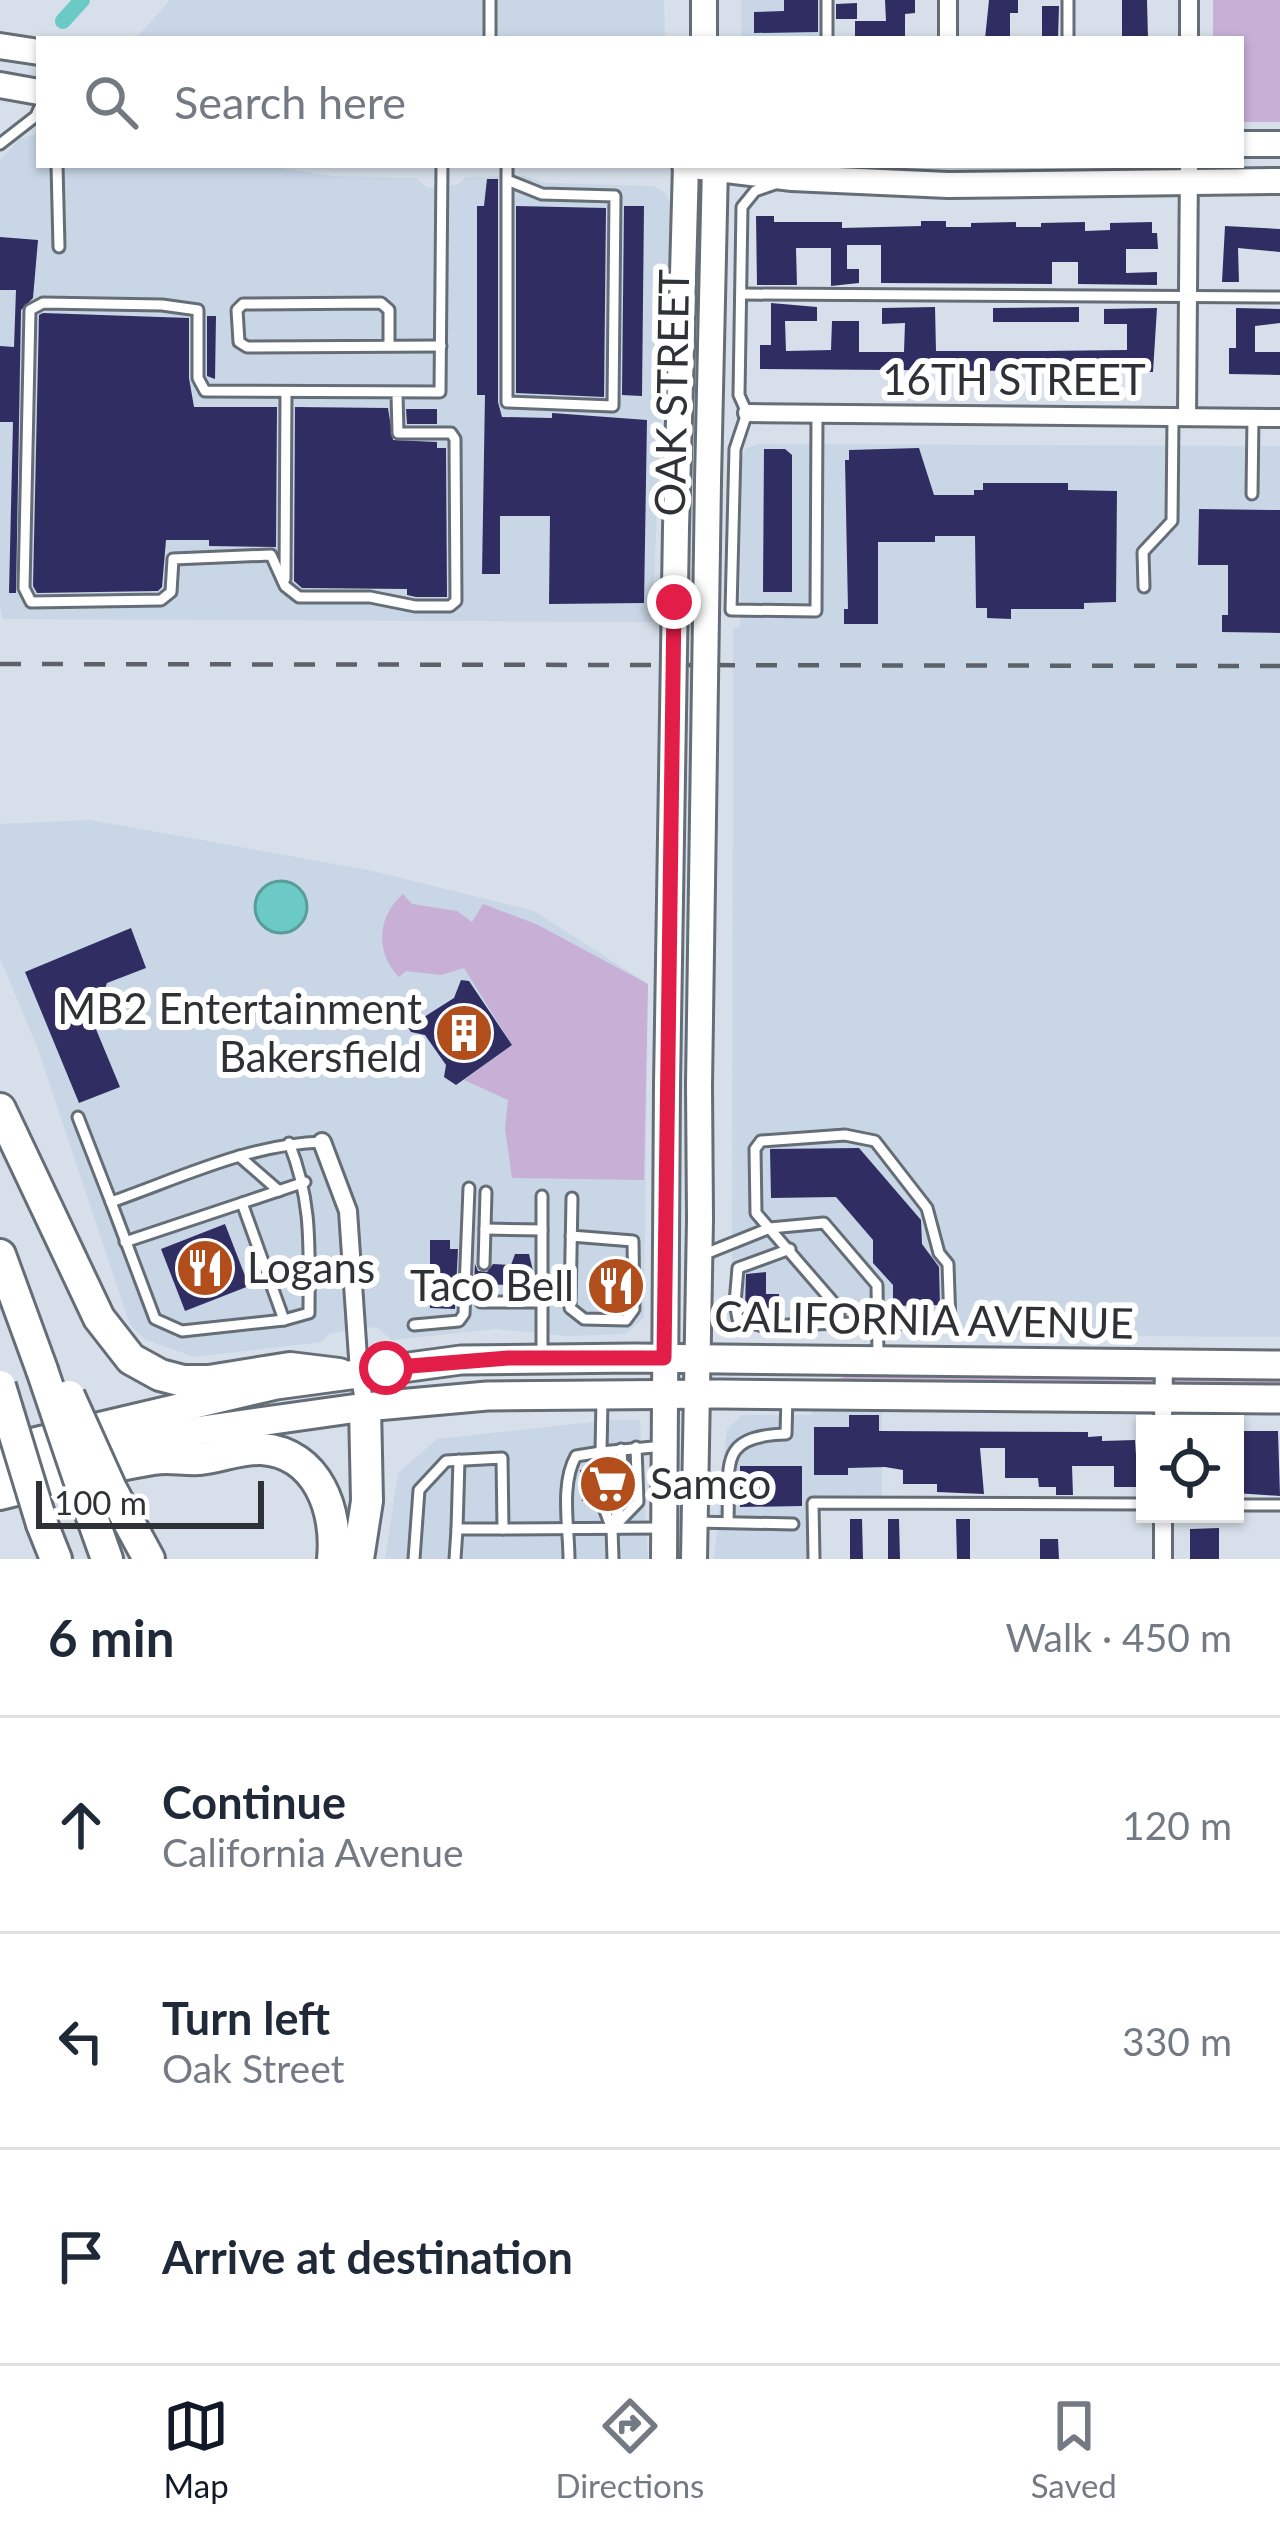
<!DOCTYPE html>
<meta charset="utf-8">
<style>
:root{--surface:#fff;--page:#f2f2f3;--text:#1f2937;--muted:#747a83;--line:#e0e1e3;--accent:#111827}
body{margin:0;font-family:Lato,sans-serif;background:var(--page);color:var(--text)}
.controls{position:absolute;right:36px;bottom:36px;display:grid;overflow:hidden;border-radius:0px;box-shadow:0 3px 9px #0004}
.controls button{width:108px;height:108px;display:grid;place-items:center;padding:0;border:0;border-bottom:3px solid var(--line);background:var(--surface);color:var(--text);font:60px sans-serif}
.scale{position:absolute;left:36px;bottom:30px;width:228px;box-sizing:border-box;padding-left:12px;border:6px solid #2e3135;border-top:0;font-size:33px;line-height:42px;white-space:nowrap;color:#2e3135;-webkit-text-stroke:9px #fff;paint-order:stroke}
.stop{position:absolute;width:36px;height:36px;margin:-27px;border:9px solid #e11d48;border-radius:50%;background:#fff}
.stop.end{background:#e11d48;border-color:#fff;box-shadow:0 3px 12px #0008}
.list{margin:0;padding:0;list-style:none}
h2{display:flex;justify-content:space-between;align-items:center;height:156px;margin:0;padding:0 48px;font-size:51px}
h2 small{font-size:39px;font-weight:400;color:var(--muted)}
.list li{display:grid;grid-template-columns:78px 1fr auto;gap:36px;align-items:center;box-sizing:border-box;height:216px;padding:0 48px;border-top:3px solid var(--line)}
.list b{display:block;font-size:45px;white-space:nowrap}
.list p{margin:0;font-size:39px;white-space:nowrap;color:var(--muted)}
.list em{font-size:39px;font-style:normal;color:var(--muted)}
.icon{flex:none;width:66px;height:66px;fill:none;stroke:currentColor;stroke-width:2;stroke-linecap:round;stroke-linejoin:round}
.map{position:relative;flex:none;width:1280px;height:1559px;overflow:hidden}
.search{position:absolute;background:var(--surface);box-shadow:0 3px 9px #0004;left:36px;right:36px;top:36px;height:132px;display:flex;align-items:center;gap:30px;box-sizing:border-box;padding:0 42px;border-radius:0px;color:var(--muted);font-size:45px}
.sheet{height:804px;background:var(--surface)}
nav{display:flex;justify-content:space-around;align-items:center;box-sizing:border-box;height:168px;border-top:3px solid var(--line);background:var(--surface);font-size:33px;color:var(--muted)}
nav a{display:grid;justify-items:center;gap:6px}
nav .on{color:var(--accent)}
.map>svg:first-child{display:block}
.built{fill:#c8d6e6}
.green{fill:#c7afd6}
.water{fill:#6ccac6;stroke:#599c9a;stroke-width:3}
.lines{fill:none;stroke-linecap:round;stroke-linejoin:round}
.canal{stroke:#6ccac6;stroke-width:16}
.building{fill:#302d62}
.lane-casing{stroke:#656d76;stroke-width:15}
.street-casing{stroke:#656d76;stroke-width:22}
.secondary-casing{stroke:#656d76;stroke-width:30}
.primary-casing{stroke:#656d76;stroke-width:33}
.highway-casing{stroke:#656d76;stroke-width:36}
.lane{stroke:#fff;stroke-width:9}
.street{stroke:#fff;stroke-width:16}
.secondary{stroke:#fff;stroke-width:24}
.primary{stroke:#fff;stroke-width:27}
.highway{stroke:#fff;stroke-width:30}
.rail{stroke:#5d6268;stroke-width:4.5;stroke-dasharray:21 21;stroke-linecap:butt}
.secondary-bridge-casing{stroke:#656d76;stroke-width:30;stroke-linecap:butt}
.highway-bridge-casing{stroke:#656d76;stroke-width:36;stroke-linecap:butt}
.secondary-bridge{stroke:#fff;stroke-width:24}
.highway-bridge{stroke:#fff;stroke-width:30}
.route{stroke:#e11d48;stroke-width:15}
.labels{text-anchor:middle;stroke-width:12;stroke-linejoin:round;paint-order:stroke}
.street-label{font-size:42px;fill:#2e3135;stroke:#fff}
.poi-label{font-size:42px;fill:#2e3135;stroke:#fff;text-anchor:end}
</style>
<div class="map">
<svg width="1280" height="1559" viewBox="0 0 1280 1559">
<rect width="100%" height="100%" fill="#d7e0ea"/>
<!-- built -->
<g class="built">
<path d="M170,0H664L665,39H135Z"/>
<rect x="741" y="0" width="78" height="39"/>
<path d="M39,133V165H259L333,176L416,178L428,188L457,185L466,177L524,176L549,183L654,186L664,192L671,203L652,622L3,619L0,607V160L19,139Z"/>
<path d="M758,444L1280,446V1337L979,1335V1331L875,1327L823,1318L739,1317L732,1311L733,628L740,627L741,460L745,449Z"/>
<path d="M91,820L373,871L534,911L648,984L644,1318L625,1334L567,1336L496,1329L392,1340L376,1327L330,1333L322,1342L194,1357L146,1340L130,1325L38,1049L0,958V824Z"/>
<path d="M812,1411L882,1412V1497L809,1496L808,1559H714L727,1429L742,1415H811Z"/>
<path d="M612,1420H640L648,1559H385L398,1473L437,1439Z"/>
</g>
<!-- green -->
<g class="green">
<path d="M1213,0H1280V122H1241V39H1213Z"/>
<path d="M403,894L412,904L457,911L472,922L483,904L536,924L648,984L644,1180L512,1178L505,1129L508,1100L464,1080L512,1045L464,968L441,975L406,971L399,977C375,953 377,916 403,894Z"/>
<path d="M861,1372L1280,1378V1388L824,1383Z"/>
</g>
<!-- water -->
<circle class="water" cx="281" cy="907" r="26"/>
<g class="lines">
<!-- canal -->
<path class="canal" d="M63,21L82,0"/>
</g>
<!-- building -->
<g class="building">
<path d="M784,0H818V32L754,33V12L784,11Z"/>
<path d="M885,0H915V13L905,14V39L855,37V21H886Z"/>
<path d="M989,0H1018V13H1010V39H985Z"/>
<path d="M1122,0H1147L1148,39H1122Z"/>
<path d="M857,3V19H836V4Z"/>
<path d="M1042,6H1059L1058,39H1042Z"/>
<path d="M487,179H498V402L502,417L552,418V413L647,420L644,603L549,604L550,516H500V574H482L485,395H477V206H484Z"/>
<path d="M516,206L606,208L604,397L516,393Z"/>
<path d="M624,206H644L642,396L622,395Z"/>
<path d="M756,216H774V222H842V228L921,226V221H946V227H971V223L1016,222V227H1041V223L1085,222V231L1110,230V223L1152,222V233H1157L1158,249H1126V273L1157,272V285L1078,284V262H1052V284L881,283V245H847V269H859V283L831,286V248H796L797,285H757Z"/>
<path d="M1225,226L1280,229V252L1238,248L1239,282H1222Z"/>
<path d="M0,237L38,240L33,298L21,310L16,593H9L13,422H0V346L14,347L16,290H0Z"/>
<path d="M771,303L817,307V321H785L786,351L831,350L832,321H859V352H904L905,323L882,324V308L935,307L936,351H1042L1127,350V324H1104V309L1157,308L1153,372L760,369V345H771Z"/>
<path d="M1079,307V322H993V308Z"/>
<path d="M1236,308L1280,309V323L1255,326V352H1280V375L1229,374V348H1236Z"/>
<path d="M43,313L189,318V378L194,407H277L276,547L209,546V540H166L162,587L158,591L37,593L33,586L39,315Z"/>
<path d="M207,316H216L215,379L207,376Z"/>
<path d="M295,407L388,408L393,440L437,442V448H446L447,597H416L407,595V589L302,588L294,581Z"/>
<path d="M406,409H437V424H407Z"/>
<path d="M919,448L934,495H974V490H983V483H1068V490L1117,491L1116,602L1084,603V609H1011V619L987,618V608H976L975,536H935V542H878V624H844V609H848L845,460H849V450Z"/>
<path d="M764,449H785L792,455V592H763Z"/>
<path d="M1199,509L1280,510V633L1222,632V615H1228V565H1198Z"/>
<path d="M131,928L146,968L107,983L93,1022L120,1087L79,1103L25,972Z"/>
<path d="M461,980L469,981L512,1045L456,1085L444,1077L446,1065L425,1035L411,1032L407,1026L408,1019L414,1014L424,1017L454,998Z"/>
<path d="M859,1148L921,1220L922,1244L939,1267L940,1305L893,1306V1285L873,1263V1240L836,1197L771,1198L770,1149Z"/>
<path d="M225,1224L249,1286L185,1311L161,1249Z"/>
<path d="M430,1240H450V1249H458L455,1309L430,1308Z"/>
<path d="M515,1254H529L533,1271L528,1291L513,1285L474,1284L475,1264L478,1271L487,1272L493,1264L511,1265Z"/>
<path d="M602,1264H624V1307L603,1308Z"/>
<path d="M766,1272V1294H779V1308H745L746,1274Z"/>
<path d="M849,1415H879V1431L1088,1432V1437L1102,1436V1441L1135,1440L1138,1487H1114V1466H1072L1073,1495H1056V1487H1039L1038,1478H1005V1448H980L984,1494L937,1492V1484H903V1470L885,1467L848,1468V1475H814V1427H849Z"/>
<path d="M1235,1431H1278L1280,1496L1235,1493Z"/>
<path d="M740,1466H802V1506L740,1507Z"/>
<path d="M610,1468L619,1475L628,1474L629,1493L619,1491L611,1500L606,1492L599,1491L592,1501H582L580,1470L592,1469L602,1478Z"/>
<path d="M850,1519H862L863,1559H850Z"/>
<path d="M888,1519H899L900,1559H888Z"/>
<path d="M956,1519H970V1559H957Z"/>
<path d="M1219,1528V1559H1190V1529Z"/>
<path d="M1040,1539H1058L1059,1559H1040Z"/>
</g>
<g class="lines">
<!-- lane casing -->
<g class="lane-casing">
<g id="lane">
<path d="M490,0V39"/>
<path d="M827,0V39"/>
<path d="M1068,39V0"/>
<path d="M0,144L36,116L39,109"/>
<path d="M57,165L59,247"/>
<path d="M507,165V402L613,406L615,196L542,194L507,180"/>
<path d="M775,184L755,191L742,207L739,395L747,413L735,449L731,610L816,611L817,415"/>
<path d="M741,294L1280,297"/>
<path d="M389,346V310L381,303L243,304L237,310L239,342L247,347L441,346"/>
<path d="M397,394L398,433H451L455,439L456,601L450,606H415L370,597H299L285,586L271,555L173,559L171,592L161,600L31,602L24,588L30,310L43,303L162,305L198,310V378L205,391L440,392L442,165"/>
<path d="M1252,494L1253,417"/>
<path d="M285,579L286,392"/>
<path d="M1144,587L1143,552L1172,521L1173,417"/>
<path d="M78,1117L111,1202"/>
<path d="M845,1135L875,1141L927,1208L939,1253L948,1264L950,1324L839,1323V1309L756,1213L755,1149L761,1141Z"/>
<path d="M289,1143C313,1203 309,1249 309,1313L284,1320L182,1331L155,1319L111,1202C180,1178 249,1144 322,1142"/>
<path d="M239,1156L279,1191"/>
<path d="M542,1196V1352"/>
<path d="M485,1229L542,1230"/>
<path d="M571,1236L633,1241L634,1309L626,1320L584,1319L570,1308L572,1198"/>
<path d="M125,1242L242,1203"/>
<path d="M790,1249L738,1268L735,1303L738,1319L763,1326L839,1323"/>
<path d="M705,1254L770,1228L824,1223L877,1285L878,1356"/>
<path d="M484,1264L486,1192"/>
<path d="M481,1302H542"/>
<path d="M284,1320L242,1203L305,1182"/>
<path d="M414,1325L459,1321L464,1314L469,1188"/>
<path d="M602,1400L601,1452L664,1446"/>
<path d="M621,1449L622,1467"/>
<path d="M459,1460L457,1529H503"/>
<path d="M601,1500L612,1529"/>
<path d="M1235,1505H1280"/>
<path d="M695,1522L793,1524"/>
<path d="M728,1522C730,1464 717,1436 786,1434L787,1396"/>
<path d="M612,1529L638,1502L636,1447"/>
<path d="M414,1559L419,1490L446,1461L502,1458L503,1529L662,1528"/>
<path d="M455,1559L457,1529"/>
<path d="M569,1559C569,1527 560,1484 576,1456L601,1452V1469"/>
<path d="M613,1559L612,1529L622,1499"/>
<path d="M814,1559L813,1503L1145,1504"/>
</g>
</g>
<!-- street casing -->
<g class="street-casing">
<g id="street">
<path d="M948,39V0"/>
<path d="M1189,39V0"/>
<path d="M747,413L1280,418"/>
<path d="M1187,417L1189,165"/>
<path d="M322,1142L348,1211L359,1372L365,1407"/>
<path d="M1163,1424L1164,1365"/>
<path d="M1163,1559V1514"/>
</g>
</g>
<!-- secondary casing -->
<g class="secondary-casing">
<g id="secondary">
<path d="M704,39V0"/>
<path d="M0,46L39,52"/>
<path d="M0,85L39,92"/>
<path d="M1241,144H1280"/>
<path d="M685,165L792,178L948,185L1280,181"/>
<path d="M708,481L715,165"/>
<path d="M676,528L686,165"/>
<path d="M664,1559L667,1085"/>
<path d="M694,1559L700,1219L699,1085"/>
</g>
</g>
<!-- primary casing -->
<g class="primary-casing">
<g id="primary">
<path d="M0,1450L276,1385L461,1360L635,1358L1280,1365"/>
<path d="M0,1473L202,1430L365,1407L487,1396L719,1394L1280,1399"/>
</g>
</g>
<!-- highway casing -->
<g class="highway-casing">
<g id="highway">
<path d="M0,1109L99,1318L131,1359L160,1375L183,1381H209L290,1368L339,1374"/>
<path d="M0,1255L42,1370"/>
<path d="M111,1489L149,1559"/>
<path d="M0,1494C50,1482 102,1467 153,1459C168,1456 183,1460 199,1459C220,1457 240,1448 262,1449C318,1453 338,1511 333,1559"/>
<path d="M86,1500L107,1559"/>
<path d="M42,1524L56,1559"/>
<path d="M358,1559L367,1501L365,1407"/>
</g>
</g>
<!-- lane -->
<use href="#lane" class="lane"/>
<!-- street -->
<use href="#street" class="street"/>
<!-- secondary -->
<use href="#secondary" class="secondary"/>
<!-- primary -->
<use href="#primary" class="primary"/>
<!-- highway -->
<use href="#highway" class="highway"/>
<!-- rail -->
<path class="rail" d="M0,664L1280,666"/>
<!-- secondary-bridge casing -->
<g class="secondary-bridge-casing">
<g id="secondary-bridge">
<path d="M667,1085L676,528"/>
<path d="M699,1085L708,481"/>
</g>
</g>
<!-- highway-bridge casing -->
<g class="highway-bridge-casing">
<g id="highway-bridge">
<path d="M42,1370L86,1500"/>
<path d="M0,1386L42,1524"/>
<path d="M69,1396L111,1489"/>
</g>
</g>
<!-- secondary-bridge -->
<use href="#secondary-bridge" class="secondary-bridge"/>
<!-- highway-bridge -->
<use href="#highway-bridge" class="highway-bridge"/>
</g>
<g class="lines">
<!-- route -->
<path class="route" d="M386,1368L508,1358H664L674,602"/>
</g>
<!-- icons -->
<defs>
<g id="building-disc" transform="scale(3)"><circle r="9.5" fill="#b24e1b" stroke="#fff"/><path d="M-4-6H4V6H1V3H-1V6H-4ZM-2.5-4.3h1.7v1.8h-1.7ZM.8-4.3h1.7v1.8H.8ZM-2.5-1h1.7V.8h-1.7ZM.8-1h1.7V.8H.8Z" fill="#fff"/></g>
<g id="restaurant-disc" transform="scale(3)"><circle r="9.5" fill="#b24e1b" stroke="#fff"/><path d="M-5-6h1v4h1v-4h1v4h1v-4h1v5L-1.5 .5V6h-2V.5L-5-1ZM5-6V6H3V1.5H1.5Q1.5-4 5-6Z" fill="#fff"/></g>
<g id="supermarket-disc" transform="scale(3)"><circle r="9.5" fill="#b24e1b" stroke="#fff"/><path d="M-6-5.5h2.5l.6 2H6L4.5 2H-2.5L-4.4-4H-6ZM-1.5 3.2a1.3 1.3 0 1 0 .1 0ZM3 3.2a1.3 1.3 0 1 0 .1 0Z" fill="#fff"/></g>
</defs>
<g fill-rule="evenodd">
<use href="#building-disc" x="464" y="1033"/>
<use href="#restaurant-disc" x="205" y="1268"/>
<use href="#restaurant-disc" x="616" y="1286"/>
<use href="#supermarket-disc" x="608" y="1484"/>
</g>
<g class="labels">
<!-- street labels -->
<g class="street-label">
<text x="1014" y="395">16TH STREET</text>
<text transform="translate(672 393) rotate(-89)" y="15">OAK STREET</text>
<text transform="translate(924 1320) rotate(1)" y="15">CALIFORNIA AVENUE</text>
</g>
<!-- poi labels -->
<g class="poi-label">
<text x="422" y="1024">MB2 Entertainment<tspan x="422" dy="48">Bakersfield</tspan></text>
<text x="247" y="1283" text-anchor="start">Logans</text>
<text x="574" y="1301">Taco Bell</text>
<text x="650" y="1499" text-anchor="start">Samco</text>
</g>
</g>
</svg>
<div class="controls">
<button><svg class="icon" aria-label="locate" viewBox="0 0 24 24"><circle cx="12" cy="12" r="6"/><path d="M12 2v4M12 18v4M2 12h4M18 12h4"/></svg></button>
</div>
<div class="scale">100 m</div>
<div class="stop" style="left:386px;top:1368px"></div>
<div class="stop end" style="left:674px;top:602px"></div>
<div class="search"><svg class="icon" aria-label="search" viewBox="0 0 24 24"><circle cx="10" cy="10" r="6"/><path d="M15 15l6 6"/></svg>Search here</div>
</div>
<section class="sheet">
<h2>6 min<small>Walk · 450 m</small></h2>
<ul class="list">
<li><svg class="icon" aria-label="ahead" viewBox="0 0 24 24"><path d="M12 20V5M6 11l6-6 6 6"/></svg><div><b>Continue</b><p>California Avenue</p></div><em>120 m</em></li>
<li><svg class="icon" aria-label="left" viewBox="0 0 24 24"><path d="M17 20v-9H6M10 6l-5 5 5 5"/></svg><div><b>Turn left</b><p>Oak Street</p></div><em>330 m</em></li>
<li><svg class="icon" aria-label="arrive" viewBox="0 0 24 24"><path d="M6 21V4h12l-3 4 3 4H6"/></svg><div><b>Arrive at destination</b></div></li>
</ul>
</section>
<nav>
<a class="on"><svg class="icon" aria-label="map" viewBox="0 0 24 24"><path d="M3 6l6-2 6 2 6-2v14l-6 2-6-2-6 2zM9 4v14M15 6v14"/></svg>Map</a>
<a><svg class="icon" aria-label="directions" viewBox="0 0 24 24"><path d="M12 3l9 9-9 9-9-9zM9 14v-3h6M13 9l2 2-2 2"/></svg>Directions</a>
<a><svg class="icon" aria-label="saved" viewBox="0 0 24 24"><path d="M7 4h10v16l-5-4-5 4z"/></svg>Saved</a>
</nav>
